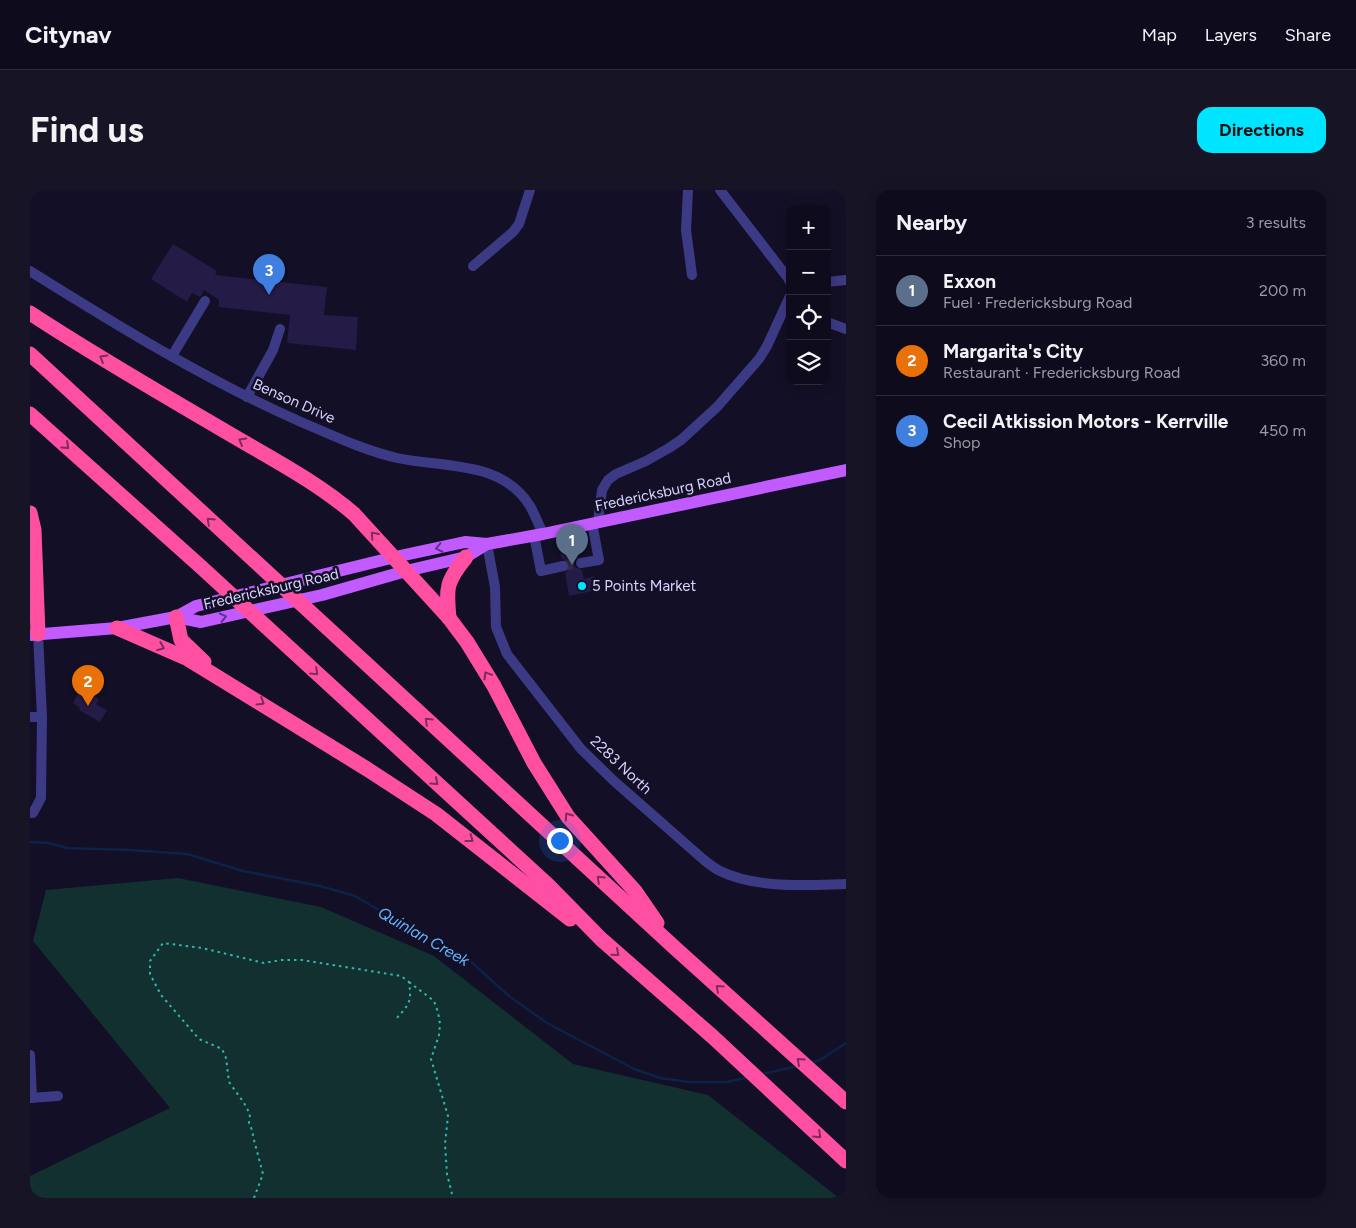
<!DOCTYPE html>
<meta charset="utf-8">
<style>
:root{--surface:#0e0b1c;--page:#171425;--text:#f1f3f6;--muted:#9b9ba3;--line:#2e2b3b;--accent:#00e5ff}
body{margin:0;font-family:Figtree,sans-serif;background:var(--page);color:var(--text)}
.controls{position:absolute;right:15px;top:15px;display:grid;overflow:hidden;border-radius:10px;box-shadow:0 2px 12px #0003}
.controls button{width:45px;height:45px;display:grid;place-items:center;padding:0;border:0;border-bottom:1px solid var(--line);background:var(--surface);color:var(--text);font:25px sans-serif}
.you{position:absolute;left:529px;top:650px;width:18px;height:18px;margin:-12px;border:4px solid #fff;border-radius:50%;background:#1a73e8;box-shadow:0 0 0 8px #1a73e833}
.badge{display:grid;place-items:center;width:32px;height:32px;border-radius:50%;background:var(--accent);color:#fff;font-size:16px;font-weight:700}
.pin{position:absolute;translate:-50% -41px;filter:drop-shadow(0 1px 2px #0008)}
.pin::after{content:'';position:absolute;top:26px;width:18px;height:15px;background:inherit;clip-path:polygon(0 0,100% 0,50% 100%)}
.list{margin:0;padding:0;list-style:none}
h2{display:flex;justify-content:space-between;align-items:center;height:65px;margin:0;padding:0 20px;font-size:21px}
h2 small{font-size:16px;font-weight:400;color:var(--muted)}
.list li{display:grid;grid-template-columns:32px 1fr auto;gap:15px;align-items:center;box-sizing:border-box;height:70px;padding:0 20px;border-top:1px solid var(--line)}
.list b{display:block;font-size:19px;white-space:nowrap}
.list p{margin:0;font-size:16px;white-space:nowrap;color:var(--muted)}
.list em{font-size:16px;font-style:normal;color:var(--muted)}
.icon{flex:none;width:28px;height:28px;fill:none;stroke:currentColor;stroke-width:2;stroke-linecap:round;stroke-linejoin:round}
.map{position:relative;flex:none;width:816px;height:1008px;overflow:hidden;border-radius:15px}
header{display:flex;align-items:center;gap:30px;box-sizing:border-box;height:70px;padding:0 25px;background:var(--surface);border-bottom:1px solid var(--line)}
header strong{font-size:24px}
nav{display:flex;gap:28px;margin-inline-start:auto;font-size:18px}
.intro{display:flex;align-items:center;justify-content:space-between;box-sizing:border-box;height:120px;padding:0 30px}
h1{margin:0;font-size:35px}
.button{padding:12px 22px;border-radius:15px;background:var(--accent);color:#111;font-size:18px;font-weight:700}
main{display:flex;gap:30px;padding:0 30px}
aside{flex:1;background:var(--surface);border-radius:15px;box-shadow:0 2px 12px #0003}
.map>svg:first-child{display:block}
.green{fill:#12302f}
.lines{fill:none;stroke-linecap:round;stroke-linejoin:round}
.stream{stroke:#0c2248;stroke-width:2.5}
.building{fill:#241b47}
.minor-tunnel{stroke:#312d47;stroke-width:10;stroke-dasharray:10 5;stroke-linecap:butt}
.path{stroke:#2fb8b0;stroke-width:2;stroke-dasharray:2.5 4;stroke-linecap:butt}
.minor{stroke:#3d3a85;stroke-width:10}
.major{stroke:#c25bff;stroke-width:12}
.highway{stroke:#ff4fa3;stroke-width:15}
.oneway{stroke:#7d2c5e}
.oneway2{stroke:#623188}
.poi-dot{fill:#00e5ff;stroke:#130f26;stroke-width:2}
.labels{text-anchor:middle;stroke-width:5;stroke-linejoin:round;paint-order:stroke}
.street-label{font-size:15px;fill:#d9d4ff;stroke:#130f26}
.poi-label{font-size:15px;fill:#d9d4ff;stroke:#130f26;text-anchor:start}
.water-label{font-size:16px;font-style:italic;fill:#62b6ff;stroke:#130f26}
</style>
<header>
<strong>Citynav</strong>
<nav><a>Map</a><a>Layers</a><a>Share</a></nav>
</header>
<div class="intro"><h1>Find us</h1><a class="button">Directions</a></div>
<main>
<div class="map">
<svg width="816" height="1008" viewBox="0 0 816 1008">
<rect width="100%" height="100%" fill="#130f26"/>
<!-- green -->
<path class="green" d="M148,688L291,717L404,766L543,874L678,905L809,1008H0V986L140,918L3,751L16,700Z"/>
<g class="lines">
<!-- stream -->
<g class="stream">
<path d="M0,652L19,653L37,658L99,660L157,664L213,681L290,696L325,706L376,736L440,771L479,806L517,833L604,879L630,888L659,892H697L719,887"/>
<path d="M780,873L790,870L816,853"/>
<path d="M732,884L768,876"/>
</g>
</g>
<!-- building -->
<g class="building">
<path d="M143,54L187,81L185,85L297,97L294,125L328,127L326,160L257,153L260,125L189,117V110L174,100L170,107L162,103L157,112L121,89Z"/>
<path d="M548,360L549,366L544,371L545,377L552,380L554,389L564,386L568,400L539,406L535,383L538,381L540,375L538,371L532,369L530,364Z"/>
<path d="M49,502L60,509L62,505L69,509L66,514L77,520L70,532L49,520L50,518L43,513Z"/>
</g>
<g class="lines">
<!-- minor-tunnel -->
<path class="minor-tunnel" d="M533,376L551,373"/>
<!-- path -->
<g class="path">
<path d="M379,792L404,811L408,822L410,834L409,845L401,869L418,926L415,954L417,984L423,1008"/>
<path d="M224,1008L233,984L224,950L222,940L219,933L220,924L214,913L199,892L196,868L192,859L169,849L131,805L120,784V771L133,753L172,758L234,773L251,770H272L371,786L379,792C382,813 379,814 366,829"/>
</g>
<!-- minor -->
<g class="minor">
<path d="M658,0L656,40L662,85"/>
<path d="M690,0L758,88L760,92"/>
<path d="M443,76L483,42L489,34L500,0"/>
<path d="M0,81C88,136 176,190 271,232C302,245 333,260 367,268C413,278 472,270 500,316C505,325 509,335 513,344"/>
<path d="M797,92L816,90"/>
<path d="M797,132L816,139"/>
<path d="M142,166L175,111"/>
<path d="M217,207L243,160L250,139"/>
<path d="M568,332L572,300L578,290L586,284L616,271L639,258L651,250L687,217L729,169L737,156L760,106"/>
<path d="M504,345L511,381L533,376"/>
<path d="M457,354L465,397L466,437L477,464L551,559L584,591L674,670C679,674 684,678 690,681C727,699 776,695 816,694"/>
<path d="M551,373L569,370L562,333"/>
<path d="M0,527H12"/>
<path d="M0,623H3L11,608L12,527L8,444"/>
<path d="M0,865L2,908"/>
<path d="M0,908L28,906"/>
</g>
<!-- major -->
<g class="major">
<path d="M146,427L171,432L292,405L376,381L436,367L457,354"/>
<path d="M0,445L87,438L146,427L166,416L365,367L435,352L457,354L513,344L816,280"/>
</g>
<!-- highway -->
<g class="highway">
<path d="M0,123C67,167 137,207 205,247C246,271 288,293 324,324L419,428L437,452L464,496L504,573L538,627L605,701L627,733"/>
<path d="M0,164L645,758L816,912"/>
<path d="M0,224L170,376L518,695L571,749L683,847L816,971"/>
<path d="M0,323L4,340L8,444"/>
<path d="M146,427L151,450L174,472"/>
<path d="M419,428C416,397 416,392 436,367"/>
<path d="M87,438L158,469L337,579L406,624L540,729"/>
</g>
</g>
<!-- one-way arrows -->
<defs><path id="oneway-chevron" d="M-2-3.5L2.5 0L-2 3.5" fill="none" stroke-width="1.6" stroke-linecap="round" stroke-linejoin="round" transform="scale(1.25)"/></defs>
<g class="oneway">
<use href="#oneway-chevron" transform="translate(73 168) rotate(-149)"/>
<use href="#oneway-chevron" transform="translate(212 251) rotate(-150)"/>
<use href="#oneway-chevron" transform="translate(36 256) rotate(42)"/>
<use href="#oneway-chevron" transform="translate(180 331) rotate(-137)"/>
<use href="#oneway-chevron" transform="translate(344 345) rotate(-131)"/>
<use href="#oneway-chevron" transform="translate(131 457) rotate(22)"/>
<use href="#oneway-chevron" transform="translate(285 482) rotate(43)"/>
<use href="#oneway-chevron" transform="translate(457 485) rotate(-121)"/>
<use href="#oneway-chevron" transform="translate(231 512) rotate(32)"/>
<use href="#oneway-chevron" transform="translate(398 531) rotate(-137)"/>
<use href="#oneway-chevron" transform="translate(405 592) rotate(42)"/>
<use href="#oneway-chevron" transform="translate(538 626) rotate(-125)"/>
<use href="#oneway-chevron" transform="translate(440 649) rotate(37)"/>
<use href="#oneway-chevron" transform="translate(570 689) rotate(-137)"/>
<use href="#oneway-chevron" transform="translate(586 763) rotate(41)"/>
<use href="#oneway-chevron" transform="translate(689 798) rotate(-138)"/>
<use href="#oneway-chevron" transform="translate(770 871) rotate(-138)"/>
<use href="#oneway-chevron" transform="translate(788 945) rotate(43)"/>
</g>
<g class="oneway2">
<use href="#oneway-chevron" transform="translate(409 358) rotate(168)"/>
<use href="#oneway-chevron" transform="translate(193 427) rotate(-13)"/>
</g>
<!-- markers -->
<circle class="poi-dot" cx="552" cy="396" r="5"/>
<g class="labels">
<!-- street labels -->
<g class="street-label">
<text transform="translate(264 211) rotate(24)" y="5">Benson Drive</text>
<text transform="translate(633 302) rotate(-12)" y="5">Fredericksburg Road</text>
<text transform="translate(241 399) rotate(-13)" y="5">Fredericksburg Road</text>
<text transform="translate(591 575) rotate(43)" y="5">2283 North</text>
</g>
<!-- poi labels -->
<g class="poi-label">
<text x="562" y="401">5 Points Market</text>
</g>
<!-- water labels -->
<g class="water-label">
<text transform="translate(394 746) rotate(30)" y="6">Quinlan Creek</text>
</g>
</g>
</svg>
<div class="controls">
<button>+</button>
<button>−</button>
<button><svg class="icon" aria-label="locate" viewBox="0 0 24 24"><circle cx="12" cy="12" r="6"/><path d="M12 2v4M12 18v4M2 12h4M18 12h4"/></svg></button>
<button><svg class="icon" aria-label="layers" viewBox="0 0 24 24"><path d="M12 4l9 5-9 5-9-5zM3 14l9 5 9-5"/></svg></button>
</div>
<div class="you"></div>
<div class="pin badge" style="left:542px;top:375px;background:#5c6f8a">1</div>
<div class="pin badge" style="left:58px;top:516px;background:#e8710a">2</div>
<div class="pin badge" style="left:239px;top:105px;background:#3f7fe0">3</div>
</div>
<aside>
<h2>Nearby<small>3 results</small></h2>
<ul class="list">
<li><span class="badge" style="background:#5c6f8a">1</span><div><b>Exxon</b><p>Fuel · Fredericksburg Road</p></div><em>200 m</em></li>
<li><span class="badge" style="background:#e8710a">2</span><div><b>Margarita's City</b><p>Restaurant · Fredericksburg Road</p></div><em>360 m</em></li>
<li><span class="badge" style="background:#3f7fe0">3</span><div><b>Cecil Atkission Motors - Kerrville</b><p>Shop</p></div><em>450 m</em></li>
</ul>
</aside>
</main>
